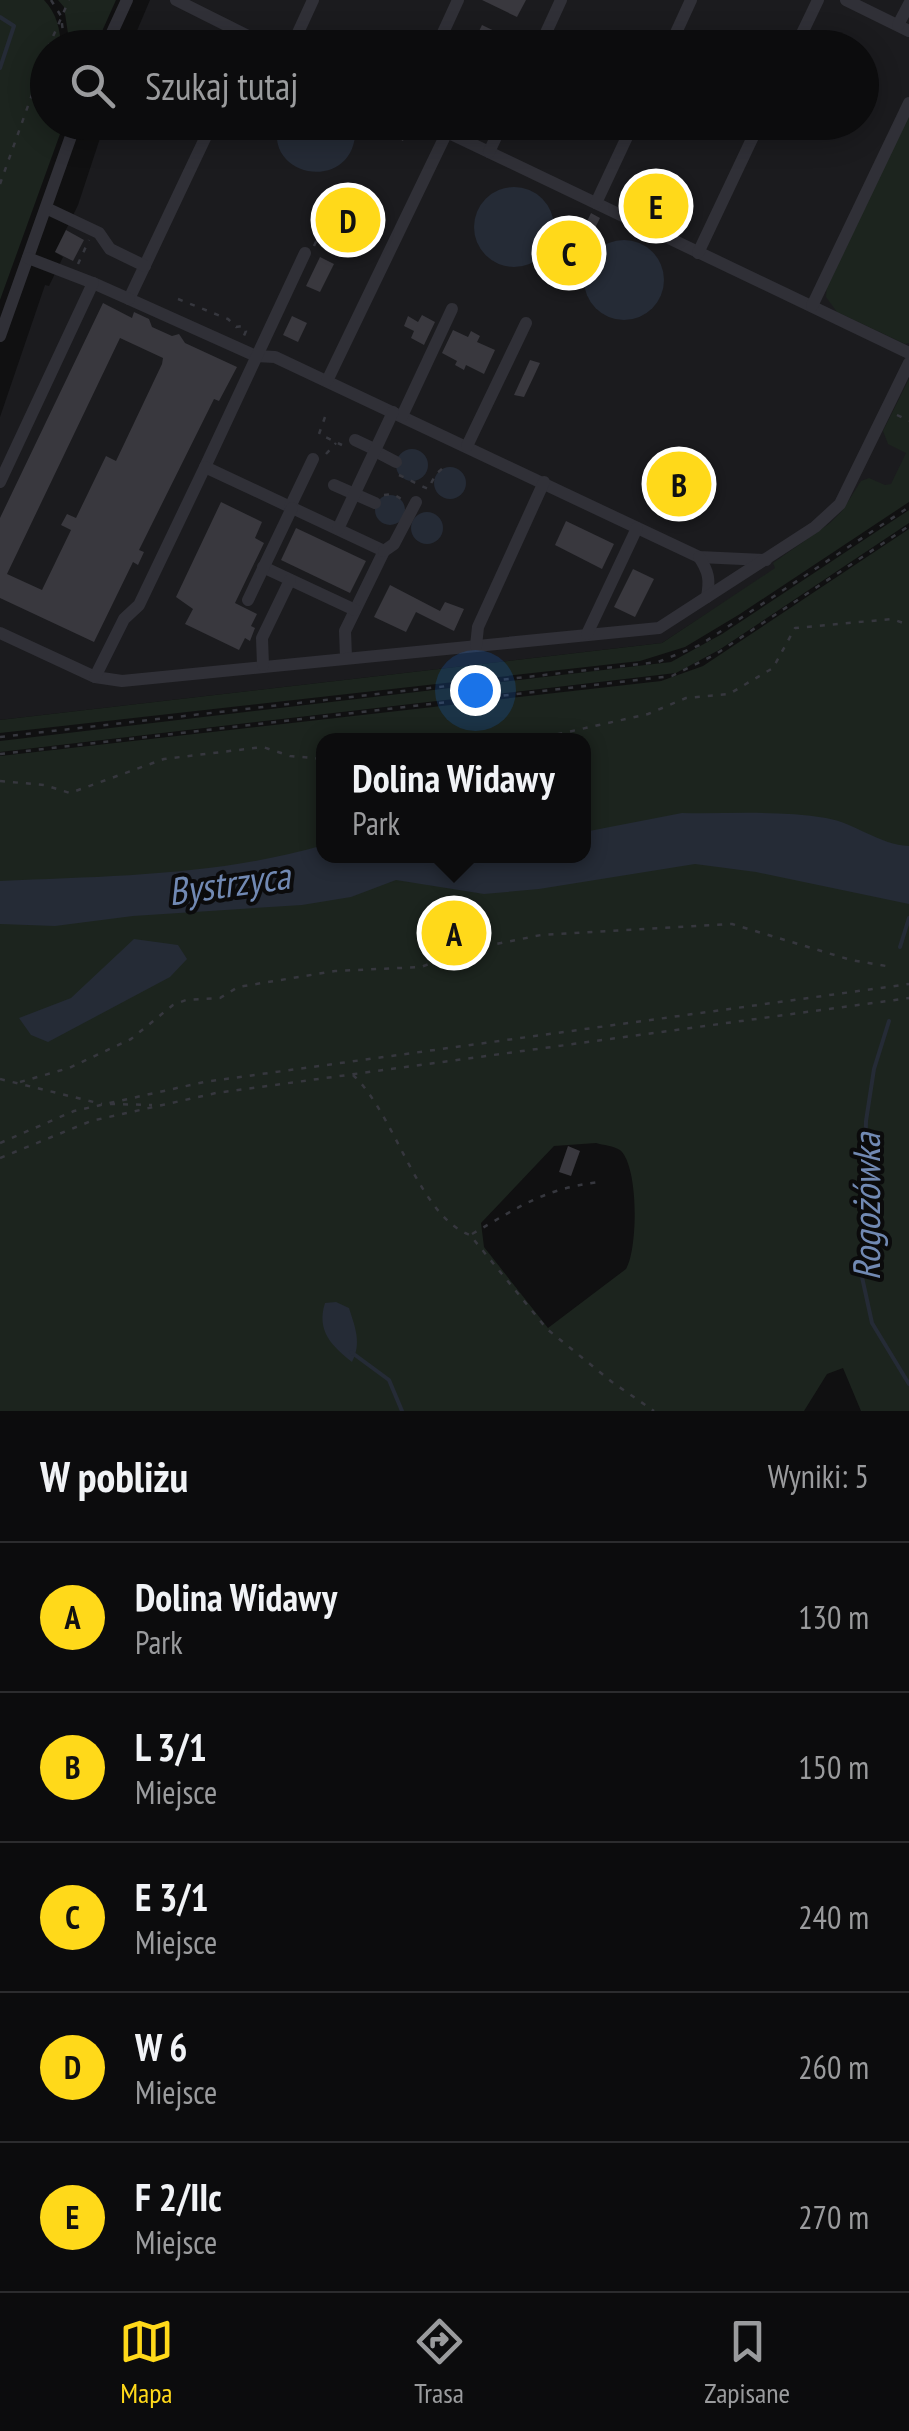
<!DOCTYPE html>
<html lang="pl">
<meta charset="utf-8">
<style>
:root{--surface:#0c0c0d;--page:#151516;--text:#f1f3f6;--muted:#9a9b9d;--line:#2c2c2e;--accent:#ffd91a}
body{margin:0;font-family:"PT Sans Narrow",sans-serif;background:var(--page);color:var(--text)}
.you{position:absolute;left:475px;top:690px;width:35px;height:35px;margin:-25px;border:8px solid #fff;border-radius:50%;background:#1a73e8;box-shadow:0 0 0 15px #1a73e833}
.badge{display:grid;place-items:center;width:65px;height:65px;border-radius:50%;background:var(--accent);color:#111;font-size:32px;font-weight:700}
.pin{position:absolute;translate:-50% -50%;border:5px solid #fff;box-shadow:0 2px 10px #0006}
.popup{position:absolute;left:316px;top:733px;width:275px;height:130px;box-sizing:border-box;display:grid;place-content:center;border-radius:20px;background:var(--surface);filter:drop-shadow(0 2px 8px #0005);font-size:32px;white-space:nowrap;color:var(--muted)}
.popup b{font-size:38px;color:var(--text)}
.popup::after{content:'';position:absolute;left:50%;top:100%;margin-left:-20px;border:20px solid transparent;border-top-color:var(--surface)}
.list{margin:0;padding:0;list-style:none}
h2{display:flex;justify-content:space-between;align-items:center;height:130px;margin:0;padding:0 40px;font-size:42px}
h2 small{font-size:32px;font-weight:400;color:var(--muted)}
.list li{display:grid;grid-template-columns:65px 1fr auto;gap:30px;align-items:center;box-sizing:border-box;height:150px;padding:0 40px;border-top:2px solid var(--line)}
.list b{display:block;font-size:38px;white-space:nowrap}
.list p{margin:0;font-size:32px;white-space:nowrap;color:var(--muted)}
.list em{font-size:32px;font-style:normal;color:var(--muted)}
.icon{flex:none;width:55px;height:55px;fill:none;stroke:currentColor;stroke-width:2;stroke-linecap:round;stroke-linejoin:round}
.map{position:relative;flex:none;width:909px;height:1411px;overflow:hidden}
.search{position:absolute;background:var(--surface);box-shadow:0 5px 25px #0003;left:30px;right:30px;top:30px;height:110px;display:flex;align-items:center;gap:25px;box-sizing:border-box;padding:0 35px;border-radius:55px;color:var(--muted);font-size:38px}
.sheet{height:880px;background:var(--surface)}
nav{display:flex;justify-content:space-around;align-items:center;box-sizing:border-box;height:140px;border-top:2px solid var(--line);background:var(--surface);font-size:28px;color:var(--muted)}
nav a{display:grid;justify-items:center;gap:5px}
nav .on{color:var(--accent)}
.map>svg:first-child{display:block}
.built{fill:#1b1b1e}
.green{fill:#1c241e;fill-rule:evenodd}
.water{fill:#252b36}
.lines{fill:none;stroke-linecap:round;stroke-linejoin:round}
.stream{stroke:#252b36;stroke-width:4}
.building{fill:#39383e;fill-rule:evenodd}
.path{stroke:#36373e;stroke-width:2.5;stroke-dasharray:5 8;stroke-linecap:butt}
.minor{stroke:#303037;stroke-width:12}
.labels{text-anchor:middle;stroke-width:8;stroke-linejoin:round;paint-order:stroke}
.water-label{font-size:38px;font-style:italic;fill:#7189b3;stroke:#0b0b0c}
</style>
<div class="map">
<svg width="909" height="1411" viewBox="0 0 909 1411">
<rect width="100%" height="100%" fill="#101011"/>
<!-- built -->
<path class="built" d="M150,0H909V481L662,643L0,720V417L45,285L49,286L63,257L55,252L78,205L105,123L862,122V48L130,47Z"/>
<!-- green -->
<g class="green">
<path d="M0,0H44C57,14 60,29 61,47L48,48V122L64,123L0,300Z"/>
<path d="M58,0H116L95,47H70L64,7Z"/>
<path d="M909,114V343L905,344L837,312L826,297L827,284Z"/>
<path d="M909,379V502L740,614L685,647L640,661L0,733V720L662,643L775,568L773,563L830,523L842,511L861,481L869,478L885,485L891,484L906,453L888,444L883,431Z"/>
<path d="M909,510V523L719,650L676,673L0,752V741L671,662L722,634Z"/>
<path d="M909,529V1411H861L843,1368L827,1374L804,1411H0V756L661,681L703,666ZM324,740H584V856H324ZM596,1143C603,1145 614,1146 620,1150C639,1166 638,1249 626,1269L548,1328L484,1247L481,1223L554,1146Z"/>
</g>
<!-- water -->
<g class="water">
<path d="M278,123H355C362,193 264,183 278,123Z"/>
<circle cx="514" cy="227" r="40"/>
<circle cx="624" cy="280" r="40"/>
<circle cx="412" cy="465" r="16"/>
<circle cx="450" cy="483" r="16"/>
<circle cx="390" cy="510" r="15"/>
<circle cx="427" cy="528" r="16"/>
<path d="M682,813C729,814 780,810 826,818C855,823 880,845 909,846V904L756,872L695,864L539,889L484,894L396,880L351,897L302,905L133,916L55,926L0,924V881C111,876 216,876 324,845V856H584V832Z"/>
<path d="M134,939L178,945L187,959L170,977L48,1042L31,1035L19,1018L71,998Z"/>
<path d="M336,1302L349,1308C355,1327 362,1343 352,1362C332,1346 316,1331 325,1303Z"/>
</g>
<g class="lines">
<!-- stream -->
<g class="stream">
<path d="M0,17L14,26L0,68"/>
<path d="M900,947L909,918"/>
<path d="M889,1021L874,1069L866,1121L862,1277L872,1323L909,1384"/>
<path d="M351,1352L389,1380L402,1411"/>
</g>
</g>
<!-- building -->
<g class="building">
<path d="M482,0H526L517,17Z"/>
<path d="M482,25L509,38L504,48H471Z"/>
<path d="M384,122H398L409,128L403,141L381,129Z"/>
<path d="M591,213L600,218L577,265L559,257L566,243L575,247Z"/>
<path d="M66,230L84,240L73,261L55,252Z"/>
<path d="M320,257L334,264L320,292L306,286Z"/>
<path d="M103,303L132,318L134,312L149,319L152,327L172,336L179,334L185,343L237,367L219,401L214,399L139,550L144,552L138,565L133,562L94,642L0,598V518ZM120,338L163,358L162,364L116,461L106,456L76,518L67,514L61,525L71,530L42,590L7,574Z"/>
<path d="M422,315L435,322L424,345L411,338L414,331L404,326L408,316L418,322Z"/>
<path d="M292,316L307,323L298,342L283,335Z"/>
<path d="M453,330L468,337L471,331L480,336L477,342L495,350L484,374L466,365L464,370L455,365L457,361L442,353Z"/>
<path d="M530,360L540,363L534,376L524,397L514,395Z"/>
<path d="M221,502L262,522L255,538L264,543L235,603L257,614L251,626L255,628L250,641L245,638L239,650L185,624L193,609L176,597Z"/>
<path d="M566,521L614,544L602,569L555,545Z"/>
<path d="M296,528L366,561L350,593L281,560Z"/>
<path d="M633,569L654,579L635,617L614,607Z"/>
<path d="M390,585L440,611L445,602L464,609L454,631L416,612L406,632L374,617Z"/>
<path d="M568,1146L580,1151L571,1176L559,1172Z"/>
</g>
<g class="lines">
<!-- path -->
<g class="path">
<path d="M51,0L61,16L65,48"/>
<path d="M48,48L69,0"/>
<path d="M0,184L48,50"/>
<path d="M314,246L328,216"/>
<path d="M78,264L89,240"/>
<path d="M178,299L228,319L236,327L243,326L246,331L243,338"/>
<path d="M897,415L909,421"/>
<path d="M325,417L319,434L342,445"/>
<path d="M326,454L336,443"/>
<path d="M399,475L428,489L436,474L443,468"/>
<path d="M384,495L393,494L403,500"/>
<path d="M0,737L658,662L700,645L909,507"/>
<path d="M532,740L648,714L686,698L729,694L773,668L795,628L892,619L909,625"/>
<path d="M0,754L672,676L716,654L909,526"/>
<path d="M0,781L44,785L70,793L164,759L263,747L290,756L324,759"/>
<path d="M353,1075C396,1115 418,1216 470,1235L547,1329L612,1382L654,1411"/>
<path d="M0,1079L102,1104"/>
<path d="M20,1082L69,1068L131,1039L173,1005L186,1000L220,998L238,987L335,971L421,967L466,950L541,935L732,924L851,960L886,966"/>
<path d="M110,1104L152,1105"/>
<path d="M0,1143L74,1111L204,1082L909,984"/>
<path d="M0,1158L91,1121L216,1093L909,998"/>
<path d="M472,1234C519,1207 543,1189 599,1182"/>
</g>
<!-- minor -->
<g class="minor">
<path d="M176,0L272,48"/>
<path d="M846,0L909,31"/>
<path d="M898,25L909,4"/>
<path d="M105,48L127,0"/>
<path d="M291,48L313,0"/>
<path d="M436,48L458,0"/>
<path d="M539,48L561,0"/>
<path d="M669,48L691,0"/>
<path d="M795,48L818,0"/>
<path d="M239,122L208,132L129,299L256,356L275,357L699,557L766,560"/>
<path d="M447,132L909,353"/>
<path d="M489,152L503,122"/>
<path d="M596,203L634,122"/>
<path d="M46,208L99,233L110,249L145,266"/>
<path d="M305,253L205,467L384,551L345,631L346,657"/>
<path d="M698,253L760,122"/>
<path d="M93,283L129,299"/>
<path d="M812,306L909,103"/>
<path d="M0,336L76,122"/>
<path d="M327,381L447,132L427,122"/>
<path d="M402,416L452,309"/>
<path d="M355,440L374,449"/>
<path d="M467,446L526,323"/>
<path d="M375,451L396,462"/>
<path d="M0,482L93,283L28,258"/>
<path d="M334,485L375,503"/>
<path d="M290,507L313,459"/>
<path d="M338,529L393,412"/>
<path d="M384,551L394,544L416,502"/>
<path d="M699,557C709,572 710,580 707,597"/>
<path d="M263,567L355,610"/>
<path d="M248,600L292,508"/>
<path d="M0,633L95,677L122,681L659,628L815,527L840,504L909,363"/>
<path d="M587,634L637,528"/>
<path d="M476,646L478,627L544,482"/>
<path d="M263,665L262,638L290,580"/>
<path d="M95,677L124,619L139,605L205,467"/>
</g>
</g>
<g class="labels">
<!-- water labels -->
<g class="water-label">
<text transform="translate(229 884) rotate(-8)" y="13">Bystrzyca</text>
<text transform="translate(867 1207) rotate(-90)" y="13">Rogożówka</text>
</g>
</g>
</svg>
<div class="you"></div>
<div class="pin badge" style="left:454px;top:933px">A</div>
<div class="popup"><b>Dolina Widawy</b>Park</div>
<div class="pin badge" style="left:679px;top:484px">B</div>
<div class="pin badge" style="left:569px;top:253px">C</div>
<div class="pin badge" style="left:348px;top:220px">D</div>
<div class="pin badge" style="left:656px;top:206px">E</div>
<div class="search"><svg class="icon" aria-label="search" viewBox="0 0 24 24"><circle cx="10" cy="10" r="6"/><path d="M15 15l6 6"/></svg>Szukaj tutaj</div>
</div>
<section class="sheet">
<h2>W pobliżu<small>Wyniki: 5</small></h2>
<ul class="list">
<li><span class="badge">A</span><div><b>Dolina Widawy</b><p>Park</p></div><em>130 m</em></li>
<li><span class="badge">B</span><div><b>L 3/1</b><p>Miejsce</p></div><em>150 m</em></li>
<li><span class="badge">C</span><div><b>E 3/1</b><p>Miejsce</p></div><em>240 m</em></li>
<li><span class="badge">D</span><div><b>W 6</b><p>Miejsce</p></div><em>260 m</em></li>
<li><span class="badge">E</span><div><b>F 2/IIc</b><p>Miejsce</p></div><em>270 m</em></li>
</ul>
</section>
<nav>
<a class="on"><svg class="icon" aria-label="map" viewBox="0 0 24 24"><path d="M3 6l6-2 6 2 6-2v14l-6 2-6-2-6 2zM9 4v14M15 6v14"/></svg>Mapa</a>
<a><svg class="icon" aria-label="directions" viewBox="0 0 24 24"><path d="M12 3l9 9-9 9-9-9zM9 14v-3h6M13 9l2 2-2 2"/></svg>Trasa</a>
<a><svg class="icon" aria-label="saved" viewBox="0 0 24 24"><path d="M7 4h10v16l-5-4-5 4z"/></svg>Zapisane</a>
</nav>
